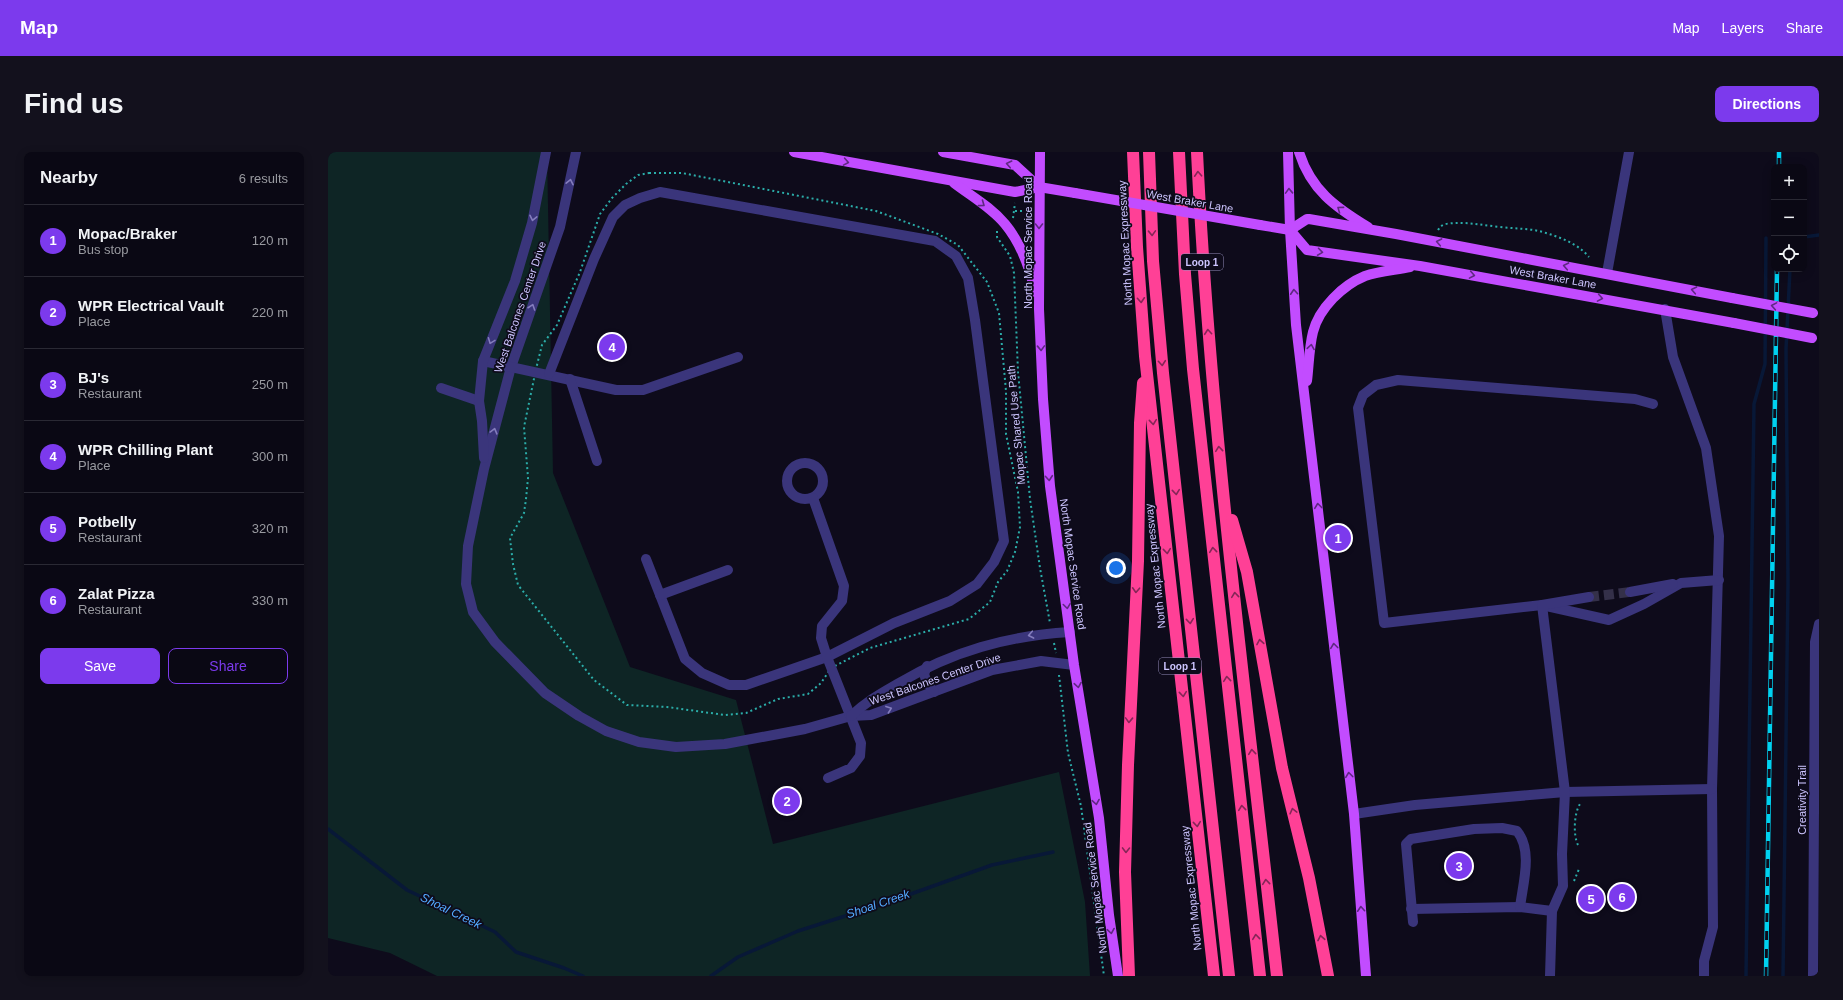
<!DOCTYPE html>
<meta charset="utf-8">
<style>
:root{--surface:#0a0814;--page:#13111d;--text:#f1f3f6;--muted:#999aa0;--line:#2a2934;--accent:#7c3aed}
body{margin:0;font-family:Helvetica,sans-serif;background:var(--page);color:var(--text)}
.controls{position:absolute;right:12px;top:12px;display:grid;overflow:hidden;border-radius:8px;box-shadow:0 2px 10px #0003}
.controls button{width:36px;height:36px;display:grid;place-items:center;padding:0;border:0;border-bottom:1px solid var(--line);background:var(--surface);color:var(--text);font:20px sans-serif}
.you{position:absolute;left:788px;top:416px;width:14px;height:14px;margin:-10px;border:3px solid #fff;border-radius:50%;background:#1a73e8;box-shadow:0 0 0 6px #1a73e833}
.badge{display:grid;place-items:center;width:26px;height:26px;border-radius:50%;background:var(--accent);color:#fff;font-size:13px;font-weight:700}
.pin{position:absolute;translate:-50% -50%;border:2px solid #fff;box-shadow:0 1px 4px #0006}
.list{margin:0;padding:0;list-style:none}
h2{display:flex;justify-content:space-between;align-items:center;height:52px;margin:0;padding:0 16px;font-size:17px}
h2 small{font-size:13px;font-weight:400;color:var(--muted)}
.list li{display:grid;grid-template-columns:26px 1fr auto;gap:12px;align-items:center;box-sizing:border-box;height:72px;padding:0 16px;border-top:1px solid var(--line)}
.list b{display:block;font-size:15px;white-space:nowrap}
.list p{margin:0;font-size:13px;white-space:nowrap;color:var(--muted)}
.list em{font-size:13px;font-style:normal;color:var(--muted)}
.actions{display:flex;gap:8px;padding:12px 16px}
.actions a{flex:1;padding:9px 0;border:1px solid var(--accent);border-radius:8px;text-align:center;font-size:14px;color:var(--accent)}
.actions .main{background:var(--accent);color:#fff}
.icon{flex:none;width:22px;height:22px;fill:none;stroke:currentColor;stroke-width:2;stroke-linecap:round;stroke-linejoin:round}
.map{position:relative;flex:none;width:1491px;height:824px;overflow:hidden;border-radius:8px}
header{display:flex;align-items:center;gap:24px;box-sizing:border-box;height:56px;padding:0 20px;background:var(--accent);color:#fff}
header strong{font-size:19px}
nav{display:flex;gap:22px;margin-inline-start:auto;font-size:14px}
.intro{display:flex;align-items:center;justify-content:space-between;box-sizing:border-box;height:96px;padding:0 24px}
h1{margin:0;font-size:28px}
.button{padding:10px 18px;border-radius:8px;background:var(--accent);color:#fff;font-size:14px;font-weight:700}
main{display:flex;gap:24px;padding:0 24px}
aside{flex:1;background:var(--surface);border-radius:8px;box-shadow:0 2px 10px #0003}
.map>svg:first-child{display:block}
.green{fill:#0e2525}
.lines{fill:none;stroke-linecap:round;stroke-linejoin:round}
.stream{stroke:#081837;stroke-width:3.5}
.minor-tunnel{stroke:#343049;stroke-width:10;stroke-dasharray:10 5;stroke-linecap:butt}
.path{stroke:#2bada9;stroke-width:2;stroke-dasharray:2 3;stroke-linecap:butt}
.minor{stroke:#3a357b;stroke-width:10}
.major{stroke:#c24cff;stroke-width:10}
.highway{stroke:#ff4096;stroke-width:12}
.rail-casing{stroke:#00d1f0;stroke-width:4.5}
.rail{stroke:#0e0b1b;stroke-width:3;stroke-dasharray:9;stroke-linecap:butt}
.major-bridge{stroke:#c24cff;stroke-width:10}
.oneway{stroke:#5f2882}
.oneway2{stroke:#862658}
.oneway3{stroke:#847dbd}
.labels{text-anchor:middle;stroke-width:3.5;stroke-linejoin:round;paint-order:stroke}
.shield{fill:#0e0b1b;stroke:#948dbb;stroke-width:1}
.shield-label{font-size:10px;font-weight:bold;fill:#cdc5ff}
.street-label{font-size:11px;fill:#cdc5ff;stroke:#0e0b1b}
.water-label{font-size:12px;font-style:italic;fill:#53aaff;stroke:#0e0b1b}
</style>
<header>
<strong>Map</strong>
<nav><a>Map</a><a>Layers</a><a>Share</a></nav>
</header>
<div class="intro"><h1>Find us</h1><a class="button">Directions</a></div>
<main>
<aside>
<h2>Nearby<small>6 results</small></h2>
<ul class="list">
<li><span class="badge">1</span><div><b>Mopac/Braker</b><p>Bus stop</p></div><em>120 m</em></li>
<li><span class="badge">2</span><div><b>WPR Electrical Vault</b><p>Place</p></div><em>220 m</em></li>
<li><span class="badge">3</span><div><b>BJ's</b><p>Restaurant</p></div><em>250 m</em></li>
<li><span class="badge">4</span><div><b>WPR Chilling Plant</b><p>Place</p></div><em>300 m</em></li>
<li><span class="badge">5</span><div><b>Potbelly</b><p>Restaurant</p></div><em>320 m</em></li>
<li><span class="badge">6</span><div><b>Zalat Pizza</b><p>Restaurant</p></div><em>330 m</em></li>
</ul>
<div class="actions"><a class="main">Save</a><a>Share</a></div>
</aside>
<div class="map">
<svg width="1491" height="824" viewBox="0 0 1491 824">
<rect width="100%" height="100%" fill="#0e0b1b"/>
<!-- green -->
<path class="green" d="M0,0H219L225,321L302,515L408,548L445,692L731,620L757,750L762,824H109L62,801L0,786Z"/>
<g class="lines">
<!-- stream -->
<g class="stream">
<path d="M1476,85L1491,83"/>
<path d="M0,677L79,738L167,780L188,800L236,816L255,824"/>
<path d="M383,824L410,805L470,779L552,753L664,713L725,700"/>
<path d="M1418,824L1426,252L1437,212L1438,86"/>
<path d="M1455,824L1460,431L1458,197L1462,117"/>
</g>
<!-- minor-tunnel -->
<path class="minor-tunnel" d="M1261,445L1302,440"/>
<!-- path -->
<g class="path">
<path d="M321,21H354L548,59L610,82L630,93L659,130L671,161L678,239V282L690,340L692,375L687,400L679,419L670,430L662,450L641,467L542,496L503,516L493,531L480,542L450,547L418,561L397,563L339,555L299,553L266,528L190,433L185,412L182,386L196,361L198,347L200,326L196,275L208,217L214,193L229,173L252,120L272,62L284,46L298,32L310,23Z"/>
<path d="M687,59H696"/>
<path d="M685,66L687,51"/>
<path d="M1110,78C1112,75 1114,73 1117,72C1136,69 1153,73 1172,75C1188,77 1203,76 1218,81C1234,86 1250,92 1261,105"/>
<path d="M669,79V85L682,104L686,121L690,220L702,347L712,416L722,471"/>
<path d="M726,491L728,501"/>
<path d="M731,523L740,601L753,654L776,824"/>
<path d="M1250,693C1245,683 1246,661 1252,652"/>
<path d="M1246,729L1251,717"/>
</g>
<!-- minor -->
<g class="minor">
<path d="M248,0L232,75L183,215L156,317L140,394L138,432L145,460L167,490L217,541L251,564L278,579L311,590L348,595L397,592L477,577L523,564L543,563L664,518L713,509L746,513"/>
<path d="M1279,121L1301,0"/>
<path d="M1337,157L1345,205L1378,296L1391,384L1384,637L1385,775L1376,809V824"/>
<path d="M155,209L288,238H315L410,205"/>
<path d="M221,222L266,107L285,65L297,53L312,46L332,40L607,89L628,104L640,126L647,168L676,389L666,410L649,432L622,449L566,471L499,505L418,533H401L374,521L357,507L318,407"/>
<path d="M242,227L269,309"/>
<path d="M113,236L151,249"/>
<path d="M1325,252L1307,247L1070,228L1048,233L1035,243L1030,256L1056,471L1214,453L1281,468L1316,452L1353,431L1391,428"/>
<path d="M156,306L154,269L151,249L155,209L187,129L204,71L218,0"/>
<circle cx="477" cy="329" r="18"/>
<path d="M485,346L516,434L514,449L494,474L493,486L499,505L533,591L532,604L523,616L500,626"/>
<path d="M1302,440L1345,432"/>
<path d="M332,443L400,418"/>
<path d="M599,514L596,522L599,531L606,540"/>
<path d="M523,564C539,549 552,542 571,531C625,499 679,484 742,480"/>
<path d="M1026,662L1087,653L1237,640L1384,637"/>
<path d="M1083,757L1192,755L1224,759"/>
<path d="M1085,770L1078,692L1083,687L1146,677L1174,676L1189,679C1205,699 1195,731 1192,755"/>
<path d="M1222,824L1224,759L1235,734L1234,702L1237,640L1214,453L1261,445"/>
<path d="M1485,824L1487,490L1491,472"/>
</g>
<!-- major -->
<g class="major">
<path d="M466,0L687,40L711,35L747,41"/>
<path d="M615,0L687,13L711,35"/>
<path d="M712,0L711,157L715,247L722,334L746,513L771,666L781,763L790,824"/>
<path d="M960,0L962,78L968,173L1026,662L1038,824"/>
<path d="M971,0C983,38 1007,55 1040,75"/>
<path d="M626,31C643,44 663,55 677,72C692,90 702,117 707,140"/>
<path d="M932,73L962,78L979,98L1092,114L1406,171"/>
<path d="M962,78L979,67H981L1068,82L1404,146"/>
<path d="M979,229C981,213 981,196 985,180C991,156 1015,133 1037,124C1051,119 1068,118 1082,115"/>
</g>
<!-- highway -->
<g class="highway">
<path d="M805,0L809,95L817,204L886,824"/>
<path d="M821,0L825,109L835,221L901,824"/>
<path d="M851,0L857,122L865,217L932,824"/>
<path d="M869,0C882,276 919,550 949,824"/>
<path d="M904,368L919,420L954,616L981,726L1000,824"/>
<path d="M801,824L797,720L800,613L810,409L812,271L815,231"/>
</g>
<!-- rail casing -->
<g class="rail-casing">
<g id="rail">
<path d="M1451,15V0"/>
<path d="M1438,824L1449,117"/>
</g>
</g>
<!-- rail -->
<use href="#rail" class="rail"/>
<!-- major-bridge -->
<g class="major-bridge">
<path d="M747,41L932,73"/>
<path d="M1404,146L1485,161"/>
<path d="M1406,171L1484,186"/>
</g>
</g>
<!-- one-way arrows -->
<defs><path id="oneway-chevron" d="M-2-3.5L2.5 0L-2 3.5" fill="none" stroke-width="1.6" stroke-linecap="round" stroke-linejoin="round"/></defs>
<g class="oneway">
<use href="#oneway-chevron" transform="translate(518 10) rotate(10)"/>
<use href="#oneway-chevron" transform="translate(681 12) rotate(-168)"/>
<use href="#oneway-chevron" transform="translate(961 39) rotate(-92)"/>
<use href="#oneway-chevron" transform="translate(654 52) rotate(36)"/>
<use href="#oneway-chevron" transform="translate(1012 57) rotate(-144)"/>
<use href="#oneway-chevron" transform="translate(711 74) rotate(90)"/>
<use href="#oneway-chevron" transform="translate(1111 90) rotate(-169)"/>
<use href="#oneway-chevron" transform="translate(992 100) rotate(8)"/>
<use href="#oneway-chevron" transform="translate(1238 114) rotate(-169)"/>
<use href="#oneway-chevron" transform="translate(1144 123) rotate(10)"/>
<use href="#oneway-chevron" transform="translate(1366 138) rotate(-169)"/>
<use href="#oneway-chevron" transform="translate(966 140) rotate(-94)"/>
<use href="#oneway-chevron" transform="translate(1272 146) rotate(10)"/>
<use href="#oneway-chevron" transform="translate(1446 154) rotate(-170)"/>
<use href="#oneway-chevron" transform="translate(983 195) rotate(-81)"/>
<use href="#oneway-chevron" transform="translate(713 196) rotate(88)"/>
<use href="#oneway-chevron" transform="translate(721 326) rotate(85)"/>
<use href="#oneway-chevron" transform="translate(990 354) rotate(-97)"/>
<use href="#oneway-chevron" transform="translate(739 454) rotate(82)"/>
<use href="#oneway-chevron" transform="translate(1006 494) rotate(-97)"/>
<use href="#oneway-chevron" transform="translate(750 533) rotate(81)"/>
<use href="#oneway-chevron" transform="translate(1021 623) rotate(-97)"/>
<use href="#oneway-chevron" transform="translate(768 650) rotate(81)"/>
<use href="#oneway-chevron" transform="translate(1033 757) rotate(-94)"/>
<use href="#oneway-chevron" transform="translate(783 779) rotate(81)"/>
</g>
<g class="oneway2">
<use href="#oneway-chevron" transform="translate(870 22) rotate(-93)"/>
<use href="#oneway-chevron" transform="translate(824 81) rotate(88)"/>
<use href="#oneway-chevron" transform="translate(813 148) rotate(86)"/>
<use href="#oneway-chevron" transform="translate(880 180) rotate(-95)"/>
<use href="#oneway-chevron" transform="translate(834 211) rotate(85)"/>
<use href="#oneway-chevron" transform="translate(825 270) rotate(84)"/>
<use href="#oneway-chevron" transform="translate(891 297) rotate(-96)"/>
<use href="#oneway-chevron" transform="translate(848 340) rotate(84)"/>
<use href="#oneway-chevron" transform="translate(885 398) rotate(-96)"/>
<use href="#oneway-chevron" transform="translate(839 399) rotate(84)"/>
<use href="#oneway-chevron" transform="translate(808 438) rotate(93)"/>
<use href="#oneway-chevron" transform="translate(907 443) rotate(-96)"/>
<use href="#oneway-chevron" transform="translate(862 469) rotate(84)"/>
<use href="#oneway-chevron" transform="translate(932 490) rotate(-100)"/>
<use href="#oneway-chevron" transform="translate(899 527) rotate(-96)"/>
<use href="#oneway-chevron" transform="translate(855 542) rotate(84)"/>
<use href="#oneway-chevron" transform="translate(801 568) rotate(92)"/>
<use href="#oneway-chevron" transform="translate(924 600) rotate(-96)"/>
<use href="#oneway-chevron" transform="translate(914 656) rotate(-96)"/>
<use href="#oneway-chevron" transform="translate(965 659) rotate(-104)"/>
<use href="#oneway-chevron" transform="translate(869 672) rotate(84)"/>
<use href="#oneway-chevron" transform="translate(798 698) rotate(91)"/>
<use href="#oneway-chevron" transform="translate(938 730) rotate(-96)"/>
<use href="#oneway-chevron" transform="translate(928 785) rotate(-96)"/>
<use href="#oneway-chevron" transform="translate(993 786) rotate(-101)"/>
</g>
<g class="oneway3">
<use href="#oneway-chevron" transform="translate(242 30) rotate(-78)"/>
<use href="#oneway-chevron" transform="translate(205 66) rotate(102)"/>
<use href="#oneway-chevron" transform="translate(204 155) rotate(-71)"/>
<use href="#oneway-chevron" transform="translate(163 189) rotate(111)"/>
<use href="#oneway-chevron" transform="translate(166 279) rotate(-75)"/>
<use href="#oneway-chevron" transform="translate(703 483) rotate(169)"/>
<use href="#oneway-chevron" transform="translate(561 557) rotate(-20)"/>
</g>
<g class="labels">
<!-- shield labels -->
<g class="shield">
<rect x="853" y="102" width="42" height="16" rx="3"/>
<rect x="831" y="506" width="42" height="16" rx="3"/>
</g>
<g class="shield-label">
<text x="874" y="114">Loop 1</text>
<text x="852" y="518">Loop 1</text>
</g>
<!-- street labels -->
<g class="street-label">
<text transform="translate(862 49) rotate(10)" y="4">West Braker Lane</text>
<text transform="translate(700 91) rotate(-90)" y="4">North Mopac Service Road</text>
<text transform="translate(797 91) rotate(-93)" y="4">North Mopac Expressway</text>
<text transform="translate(1225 125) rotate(10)" y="4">West Braker Lane</text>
<text transform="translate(192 155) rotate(-71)" y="4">West Balcones Center Drive</text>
<text transform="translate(688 273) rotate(-95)" y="4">Mopac Shared Use Path</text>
<text transform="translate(745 412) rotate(82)" y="4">North Mopac Service Road</text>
<text transform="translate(827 414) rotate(-96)" y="4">North Mopac Expressway</text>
<text transform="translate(607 527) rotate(-19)" y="4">West Balcones Center Drive</text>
<text transform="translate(1474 648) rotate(-90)" y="4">Creativity Trail</text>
<text transform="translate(767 736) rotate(-97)" y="4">North Mopac Service Road</text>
<text transform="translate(863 736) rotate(-96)" y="4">North Mopac Expressway</text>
</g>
<!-- water labels -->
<g class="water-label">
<text transform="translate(550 752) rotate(-19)" y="4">Shoal Creek</text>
<text transform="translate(123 759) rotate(26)" y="4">Shoal Creek</text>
</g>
</g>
</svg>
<div class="controls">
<button>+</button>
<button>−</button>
<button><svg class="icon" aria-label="locate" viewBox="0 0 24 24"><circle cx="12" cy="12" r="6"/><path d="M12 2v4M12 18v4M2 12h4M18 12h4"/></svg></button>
</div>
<div class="you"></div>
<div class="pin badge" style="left:1010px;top:386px">1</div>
<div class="pin badge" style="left:459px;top:649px">2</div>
<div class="pin badge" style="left:1131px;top:714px">3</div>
<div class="pin badge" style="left:284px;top:195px">4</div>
<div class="pin badge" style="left:1263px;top:747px">5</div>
<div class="pin badge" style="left:1294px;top:745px">6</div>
</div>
</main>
